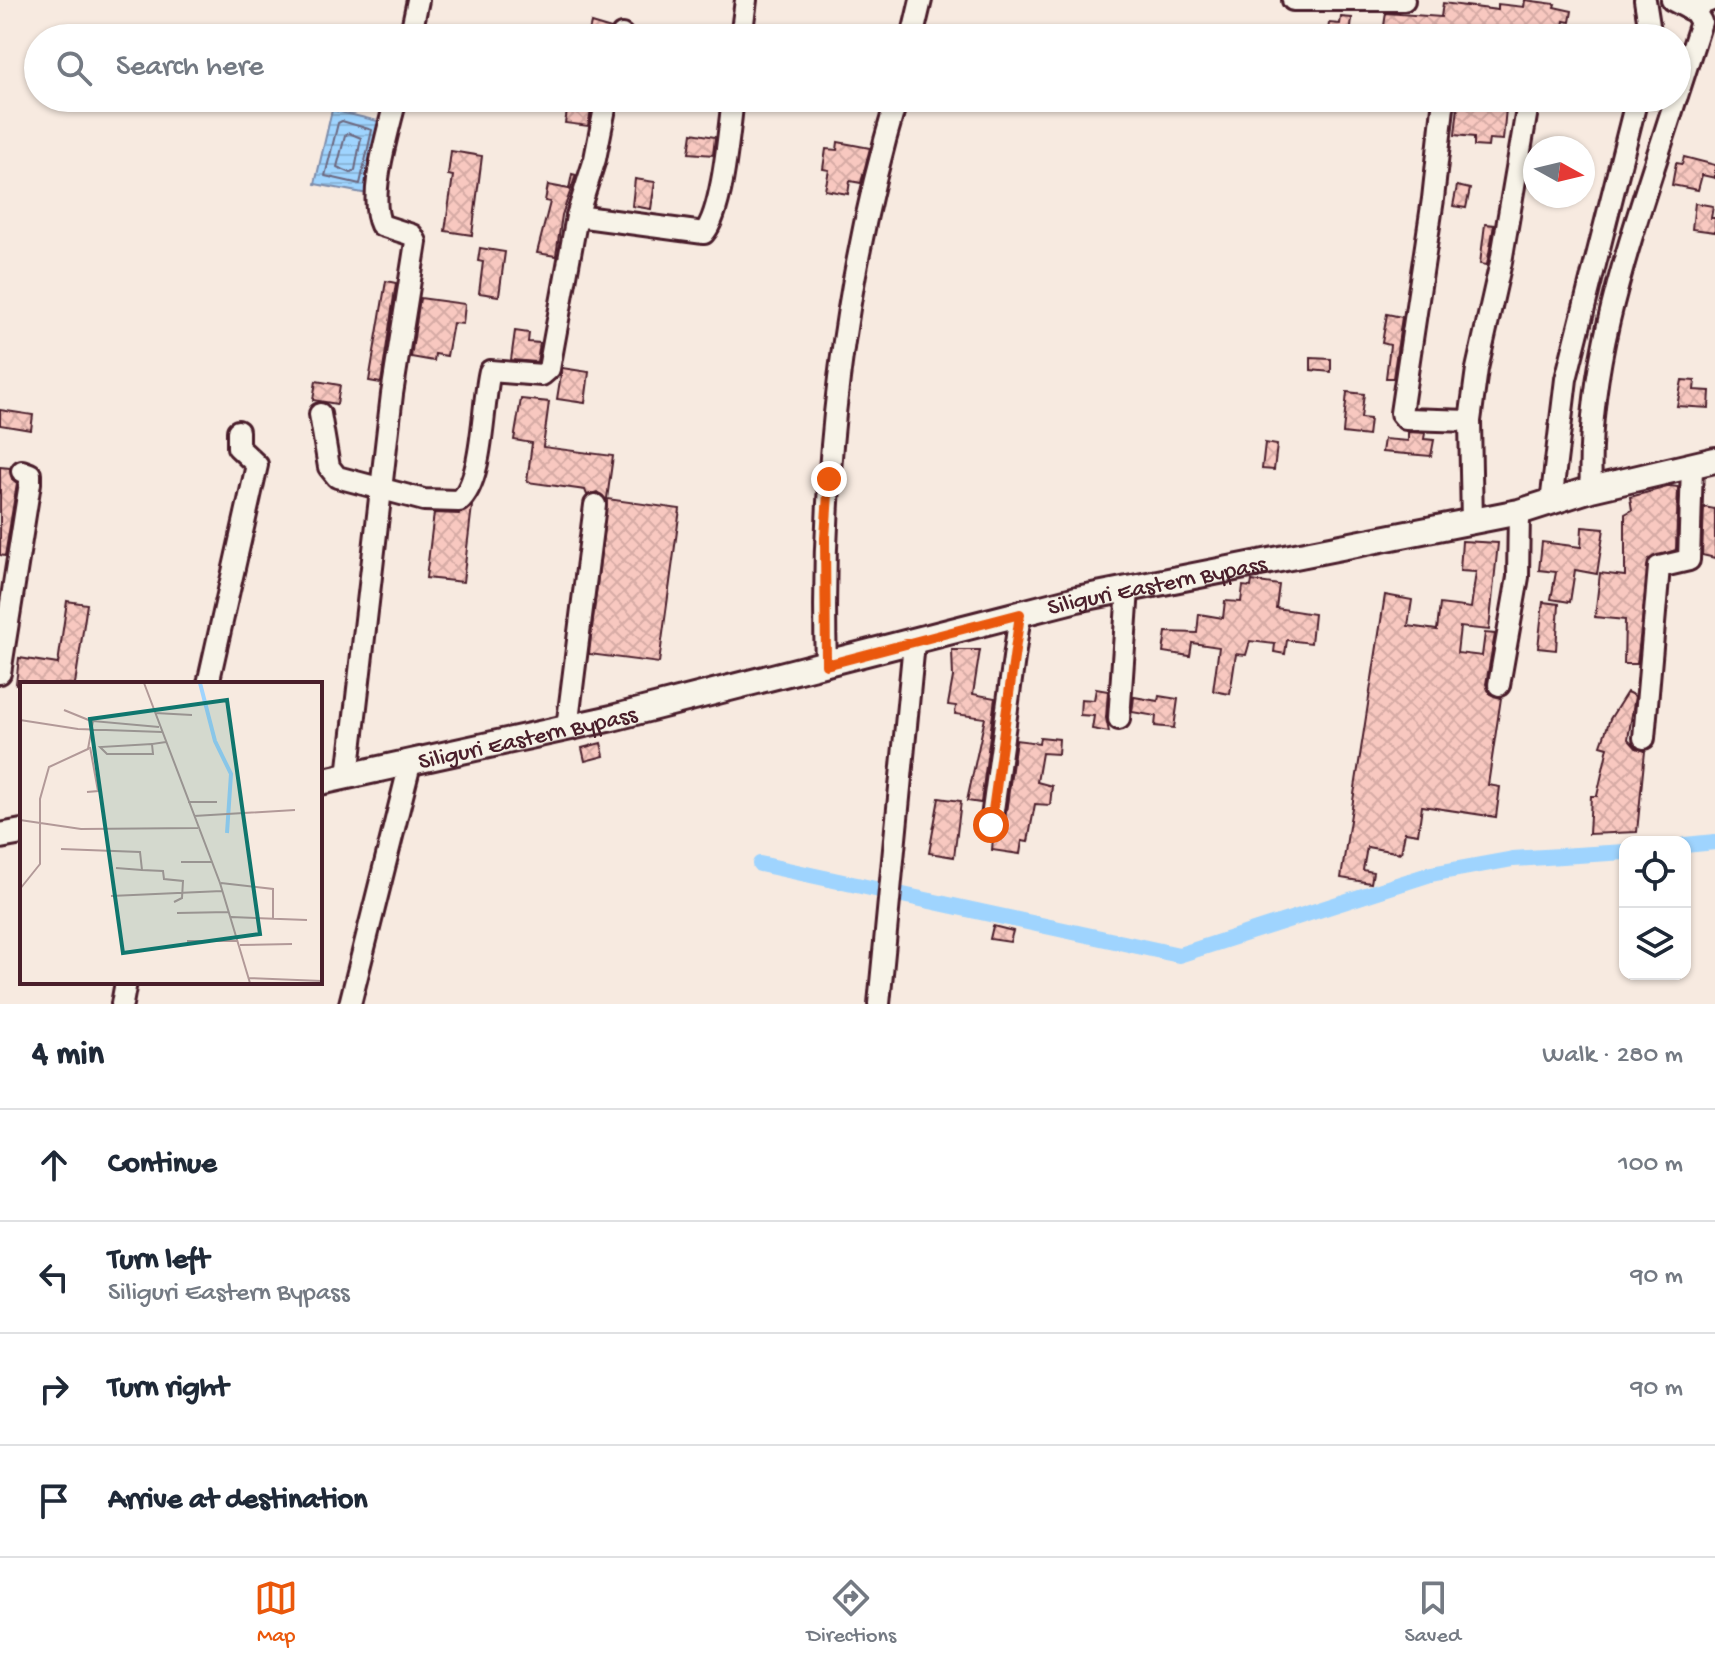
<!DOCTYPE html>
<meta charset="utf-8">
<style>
:root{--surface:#fff;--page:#f6f6f7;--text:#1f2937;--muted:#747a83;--line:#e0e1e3;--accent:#ea580c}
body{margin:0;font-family:"Gochi Hand",sans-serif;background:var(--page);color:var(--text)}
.controls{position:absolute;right:24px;bottom:24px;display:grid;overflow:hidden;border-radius:16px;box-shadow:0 2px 6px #0004}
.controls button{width:72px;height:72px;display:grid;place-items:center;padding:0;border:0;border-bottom:2px solid var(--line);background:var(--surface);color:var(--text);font:40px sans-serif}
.compass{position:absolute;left:1523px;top:136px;width:72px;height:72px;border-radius:50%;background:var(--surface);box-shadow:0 2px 6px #0004;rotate:98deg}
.stop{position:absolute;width:24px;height:24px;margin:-18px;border:6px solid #ea580c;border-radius:50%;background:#fff}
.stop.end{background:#ea580c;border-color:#fff;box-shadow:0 2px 8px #0008}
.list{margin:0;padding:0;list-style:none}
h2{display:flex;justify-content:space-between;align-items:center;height:104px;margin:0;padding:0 32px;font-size:34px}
h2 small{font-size:26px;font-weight:400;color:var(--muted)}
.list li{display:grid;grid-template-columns:52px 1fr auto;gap:24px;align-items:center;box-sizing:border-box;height:112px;padding:0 32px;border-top:2px solid var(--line)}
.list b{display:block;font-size:30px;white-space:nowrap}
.list p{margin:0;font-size:26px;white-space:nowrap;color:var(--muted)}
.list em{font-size:26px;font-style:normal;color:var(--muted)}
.icon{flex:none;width:44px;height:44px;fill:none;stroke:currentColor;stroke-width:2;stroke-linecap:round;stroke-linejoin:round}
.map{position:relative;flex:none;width:1715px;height:1004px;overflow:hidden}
.search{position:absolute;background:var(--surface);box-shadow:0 2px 6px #0004;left:24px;right:24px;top:24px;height:88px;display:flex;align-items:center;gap:20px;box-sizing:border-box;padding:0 28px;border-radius:44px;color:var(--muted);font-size:30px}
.sheet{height:552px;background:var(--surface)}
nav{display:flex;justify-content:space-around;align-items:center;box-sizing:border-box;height:112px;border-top:2px solid var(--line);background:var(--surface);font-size:22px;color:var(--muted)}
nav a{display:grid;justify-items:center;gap:4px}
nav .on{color:var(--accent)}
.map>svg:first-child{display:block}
.water{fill:url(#water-rules);stroke:#7d8caa;stroke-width:2}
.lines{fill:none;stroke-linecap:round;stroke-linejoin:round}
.shore{stroke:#6c677f;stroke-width:2}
.canal{stroke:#9fd4fe;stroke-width:16}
.building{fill:url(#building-cross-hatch);stroke:#4a1f2b;stroke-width:2}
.minor-casing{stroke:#4a1f2b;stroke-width:26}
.major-casing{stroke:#4a1f2b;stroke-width:30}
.minor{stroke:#f7f3e8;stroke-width:20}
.major{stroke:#f7f3e8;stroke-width:24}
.route{stroke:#ea580c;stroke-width:10}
.labels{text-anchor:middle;stroke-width:8;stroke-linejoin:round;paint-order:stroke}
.street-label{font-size:24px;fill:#4a1f2b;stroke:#f7f3e8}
.inset-river{fill:none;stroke:#9fd4fe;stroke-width:4}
.inset-road{fill:none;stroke:#b29998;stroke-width:2}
.view{fill:#0f766e;fill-opacity:0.15;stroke:#0f766e;stroke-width:4}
.inset-edge{fill:none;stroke:#4a1f2b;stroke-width:4}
</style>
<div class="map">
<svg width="1715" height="1004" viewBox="0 0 1715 1004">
<defs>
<pattern id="water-rules" width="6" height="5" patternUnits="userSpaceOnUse" patternTransform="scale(2)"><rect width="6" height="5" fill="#9fd4fe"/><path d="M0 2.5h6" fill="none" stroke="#8ab6da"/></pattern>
<pattern id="building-cross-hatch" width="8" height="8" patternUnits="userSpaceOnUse" patternTransform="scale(2)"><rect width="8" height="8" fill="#f8c8c0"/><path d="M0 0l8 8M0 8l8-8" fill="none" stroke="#d6aba5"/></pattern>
</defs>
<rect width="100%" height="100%" fill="#f7eae0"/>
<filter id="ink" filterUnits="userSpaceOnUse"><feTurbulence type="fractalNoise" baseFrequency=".0125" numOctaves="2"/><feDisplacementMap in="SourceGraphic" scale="16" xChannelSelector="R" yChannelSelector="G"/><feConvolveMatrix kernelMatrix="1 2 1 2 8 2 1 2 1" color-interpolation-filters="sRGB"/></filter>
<g filter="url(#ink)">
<!-- water -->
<path class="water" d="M332,110L382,122L368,194L315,184Z"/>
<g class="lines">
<!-- shore -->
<g class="shore">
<path d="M342,121L372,130L360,184L325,176L338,123Z"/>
<path d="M349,133L361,138L355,170L351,173L337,167L345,136Z"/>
</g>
<!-- canal -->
<g class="canal">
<path d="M1685,845L1715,842"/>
<path d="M760,864L1179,955L1431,874L1513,859L1625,852"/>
</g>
</g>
<!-- building -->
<g class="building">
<path d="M1525,0L1555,4L1554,7L1572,11L1570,22L1564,21L1563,26H1517V34L1491,33V38H1382L1386,13L1441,17L1443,3L1498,10V4L1524,7Z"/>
<path d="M1341,17L1352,18L1350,38H1327L1329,23L1340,24Z"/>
<path d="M591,23L611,29L608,38L588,36Z"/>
<path d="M1459,98H1507L1503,140L1489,139L1488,147L1474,146V137L1455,135Z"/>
<path d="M568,106L591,111L588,126L565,123Z"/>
<path d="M692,133L715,137L713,155L689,153Z"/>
<path d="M838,142L870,148L861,183L850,181L848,194L825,190L829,170L823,169L826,149L837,150Z"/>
<path d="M451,151L482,156L472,235L445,231L453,176L448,175Z"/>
<path d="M1684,157L1715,165V178L1702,175L1698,190L1672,185L1676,163L1682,164Z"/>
<path d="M572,174L576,175L562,215L556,256L537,253L550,202L545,201L548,185L569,189Z"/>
<path d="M635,179L655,182L651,209L632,206Z"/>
<path d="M1457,186L1470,189L1466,208L1453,206Z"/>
<path d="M1695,203L1713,206L1711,218H1715V232L1692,229Z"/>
<path d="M1485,224L1494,225L1487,265L1480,264Z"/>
<path d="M480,248L505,252L499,296L479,293L483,262L478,261Z"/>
<path d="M386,281L396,283L381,383L369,381Z"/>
<path d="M420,298L465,304L463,324L453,323L447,356L435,354L434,361L411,357Z"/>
<path d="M1387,314L1402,317L1393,378H1386L1390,345L1382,343Z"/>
<path d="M515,331L529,333L528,342L540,343L537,362L511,360Z"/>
<path d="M1311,358L1331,359V372L1311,370Z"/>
<path d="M562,368L589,372L585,403L557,399Z"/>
<path d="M1682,380L1695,381L1694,390L1710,391L1709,408L1677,406Z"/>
<path d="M316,381L340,385L337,404L313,400Z"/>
<path d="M1347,392L1364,394L1361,418L1370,419L1368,436L1343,433Z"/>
<path d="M521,399L549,402L543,447L613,456L607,499L680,509L659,663L589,654L607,501L597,492L587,495L585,490L527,482L532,443L514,440Z"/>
<path d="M0,410L33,415L31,430L0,425Z"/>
<path d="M1408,432L1425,433L1424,439L1434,440L1431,456L1382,452L1384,439L1408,441Z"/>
<path d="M1265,443L1277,445L1274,470L1262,469Z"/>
<path d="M0,467L10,468L12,479L17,483L5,556L0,555Z"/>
<path d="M1671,486L1678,487L1676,550L1649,559L1637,664H1624L1625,620L1595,617L1600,573L1625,576V514L1632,510L1630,497Z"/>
<path d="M472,506L463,582L426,578L434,513L459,514Z"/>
<path d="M1704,507L1715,509V558L1702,555Z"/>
<path d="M1582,527L1604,529L1597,574L1575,570L1570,602L1551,599L1556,572L1539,570L1542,542L1581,547Z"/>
<path d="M1462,541L1498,543L1489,630L1460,627L1457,653L1482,656L1485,633L1495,634L1486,684L1490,694L1501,698L1488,785L1500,787L1496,817L1422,806L1418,834L1405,832L1401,853L1367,847L1363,870L1373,872L1371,883L1341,878L1385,595L1412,600L1408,626L1437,630L1440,604L1471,608L1476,572L1460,571Z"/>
<path d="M1252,581L1279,585L1276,608L1314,614L1311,643L1287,640L1285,654L1274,652L1275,644L1250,641L1246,655L1236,654L1230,694L1213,691L1219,647L1192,643L1190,656L1163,652L1166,632L1197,633L1199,614L1223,618L1225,601L1241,602L1243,586L1251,587Z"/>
<path d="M67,601L87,604L75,684H16L19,658L58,664Z"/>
<path d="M1543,602L1559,604L1556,650L1538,648Z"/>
<path d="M952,650H980L973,694L995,698L981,803L967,801L985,718L955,714L956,706L948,705L953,677Z"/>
<path d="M1096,689L1108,691L1106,718L1109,732L1092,729L1094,716L1080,715L1081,699L1094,700Z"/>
<path d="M1627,692L1635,696L1628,739L1636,748L1645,751L1637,832L1589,834L1591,796H1597L1608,747L1601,745L1610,719Z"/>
<path d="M1159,696L1178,699L1174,728L1155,726L1156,716L1132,712L1134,697L1158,701Z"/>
<path d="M1040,737L1059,739L1058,754L1042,753L1037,782L1052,786L1050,805L1035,804L1028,842L1022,841L1020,854L992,850L993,838L1004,827L1016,740L1039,743Z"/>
<path d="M601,743L604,756L585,761L582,748Z"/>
<path d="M939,798L961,801L954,857L929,853Z"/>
<path d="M993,926L1013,931L1010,942L990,939Z"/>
</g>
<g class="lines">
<!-- minor casing -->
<g class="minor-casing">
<g id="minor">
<path d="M1293,0H1404"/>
<path d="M1645,0L1651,38"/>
<path d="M1672,0L1695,12L1701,22L1677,96"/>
<path d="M1689,9L1712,0"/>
<path d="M410,38L418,0"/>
<path d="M621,38L622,35"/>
<path d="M741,38L746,0"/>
<path d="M912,38L921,0"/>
<path d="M1444,98L1433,199L1401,413L1406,419L1470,421"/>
<path d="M577,216L595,159L607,98"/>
<path d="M320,414L329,467L337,477L424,500L459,501C484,481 482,403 490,371L542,375L549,369L577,216L704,233C723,211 729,129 733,98"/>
<path d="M1591,489C1585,354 1636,226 1676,98"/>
<path d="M1551,503L1566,379L1637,98"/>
<path d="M1472,522L1470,421L1477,369L1501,262L1529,98"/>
<path d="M826,665C820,475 843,280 897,98"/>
<path d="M0,673L30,483V474L22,471"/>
<path d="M208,684L257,465L238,447V431"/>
<path d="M1499,685L1518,577L1519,512"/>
<path d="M1119,719L1128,589"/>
<path d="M567,728L595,505"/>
<path d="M1644,738L1659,567L1689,560L1692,466"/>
<path d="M348,776L392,394L416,242L412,235L381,225C367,196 389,130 396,98"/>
<path d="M991,825L1020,614"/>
<path d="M122,1004L126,982"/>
<path d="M350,1004L410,764"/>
<path d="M879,1004L914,643"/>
</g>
</g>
<!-- major casing -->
<g class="major-casing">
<g id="major">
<path id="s1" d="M320,782L612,718L1077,599L1519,512L1591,489L1715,460"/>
<path d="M0,836L22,832"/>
</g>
</g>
<!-- minor -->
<use href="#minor" class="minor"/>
<!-- major -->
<use href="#major" class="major"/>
</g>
</g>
<g class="lines" filter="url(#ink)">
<!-- route -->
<path class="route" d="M829,479L825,538L826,665L1020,614L991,825"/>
</g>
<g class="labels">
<!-- street labels -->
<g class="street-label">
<text dy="8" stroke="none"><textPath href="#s1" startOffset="860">Siliguri Eastern Bypass</textPath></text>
<text dy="8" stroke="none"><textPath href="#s1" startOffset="212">Siliguri Eastern Bypass</textPath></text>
</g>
</g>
<!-- overview -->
<g transform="translate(20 682)">
<rect width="302" height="302" fill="#f7eae0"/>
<path class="inset-river" d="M180,1L195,59L211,92L207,151"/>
<path class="inset-road" d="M124,1L200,201L230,301M44,28L71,39M135,31L172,33M0,38L58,47L142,50M132,62L80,65L87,72H133L132,62L146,60M67,110L78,109L70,65M168,120H197M174,134L275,128M0,138L61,147L178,146M41,167L120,170L122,188L143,189L144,197L163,199L162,216L154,220M161,180H192M96,186L122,188M201,201L253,207V236M0,207L20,182V117L29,85L68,67L73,39L139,45M91,214L202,209M157,231L209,230M211,235L287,238M167,259H217M220,263L272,262M229,296L302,299"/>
<path class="view" d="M207,18L240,252L103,271L70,37Z"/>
<rect width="302" height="302" class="inset-edge"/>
</g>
</svg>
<div class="controls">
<button><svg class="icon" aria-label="locate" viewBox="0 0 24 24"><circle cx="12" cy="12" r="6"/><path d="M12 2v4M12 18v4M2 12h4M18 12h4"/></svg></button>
<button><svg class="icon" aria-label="layers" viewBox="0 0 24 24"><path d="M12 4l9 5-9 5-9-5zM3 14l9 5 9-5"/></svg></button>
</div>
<svg class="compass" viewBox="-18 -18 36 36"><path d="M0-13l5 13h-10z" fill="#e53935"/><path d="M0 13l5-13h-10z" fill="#747a83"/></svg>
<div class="stop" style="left:991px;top:825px"></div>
<div class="stop end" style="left:829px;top:479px"></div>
<div class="search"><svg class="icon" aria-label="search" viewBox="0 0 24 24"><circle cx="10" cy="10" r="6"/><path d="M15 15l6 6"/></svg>Search here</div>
</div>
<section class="sheet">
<h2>4 min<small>Walk · 280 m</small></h2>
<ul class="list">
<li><svg class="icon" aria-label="ahead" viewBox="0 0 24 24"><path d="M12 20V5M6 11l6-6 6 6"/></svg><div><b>Continue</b></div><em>100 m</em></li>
<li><svg class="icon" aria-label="left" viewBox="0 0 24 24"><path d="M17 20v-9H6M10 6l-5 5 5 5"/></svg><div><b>Turn left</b><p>Siliguri Eastern Bypass</p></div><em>90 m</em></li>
<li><svg class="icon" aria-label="right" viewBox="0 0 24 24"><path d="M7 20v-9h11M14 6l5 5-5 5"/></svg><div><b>Turn right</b></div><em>90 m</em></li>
<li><svg class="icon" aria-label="arrive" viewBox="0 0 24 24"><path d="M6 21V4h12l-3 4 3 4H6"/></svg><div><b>Arrive at destination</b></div></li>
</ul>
</section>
<nav>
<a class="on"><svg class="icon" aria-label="map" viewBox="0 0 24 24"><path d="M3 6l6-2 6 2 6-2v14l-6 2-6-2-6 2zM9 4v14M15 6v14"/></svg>Map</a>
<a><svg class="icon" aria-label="directions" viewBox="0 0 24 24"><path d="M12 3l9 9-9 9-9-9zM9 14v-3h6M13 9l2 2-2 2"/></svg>Directions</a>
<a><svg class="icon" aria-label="saved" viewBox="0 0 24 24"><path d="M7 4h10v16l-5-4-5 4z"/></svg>Saved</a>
</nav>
